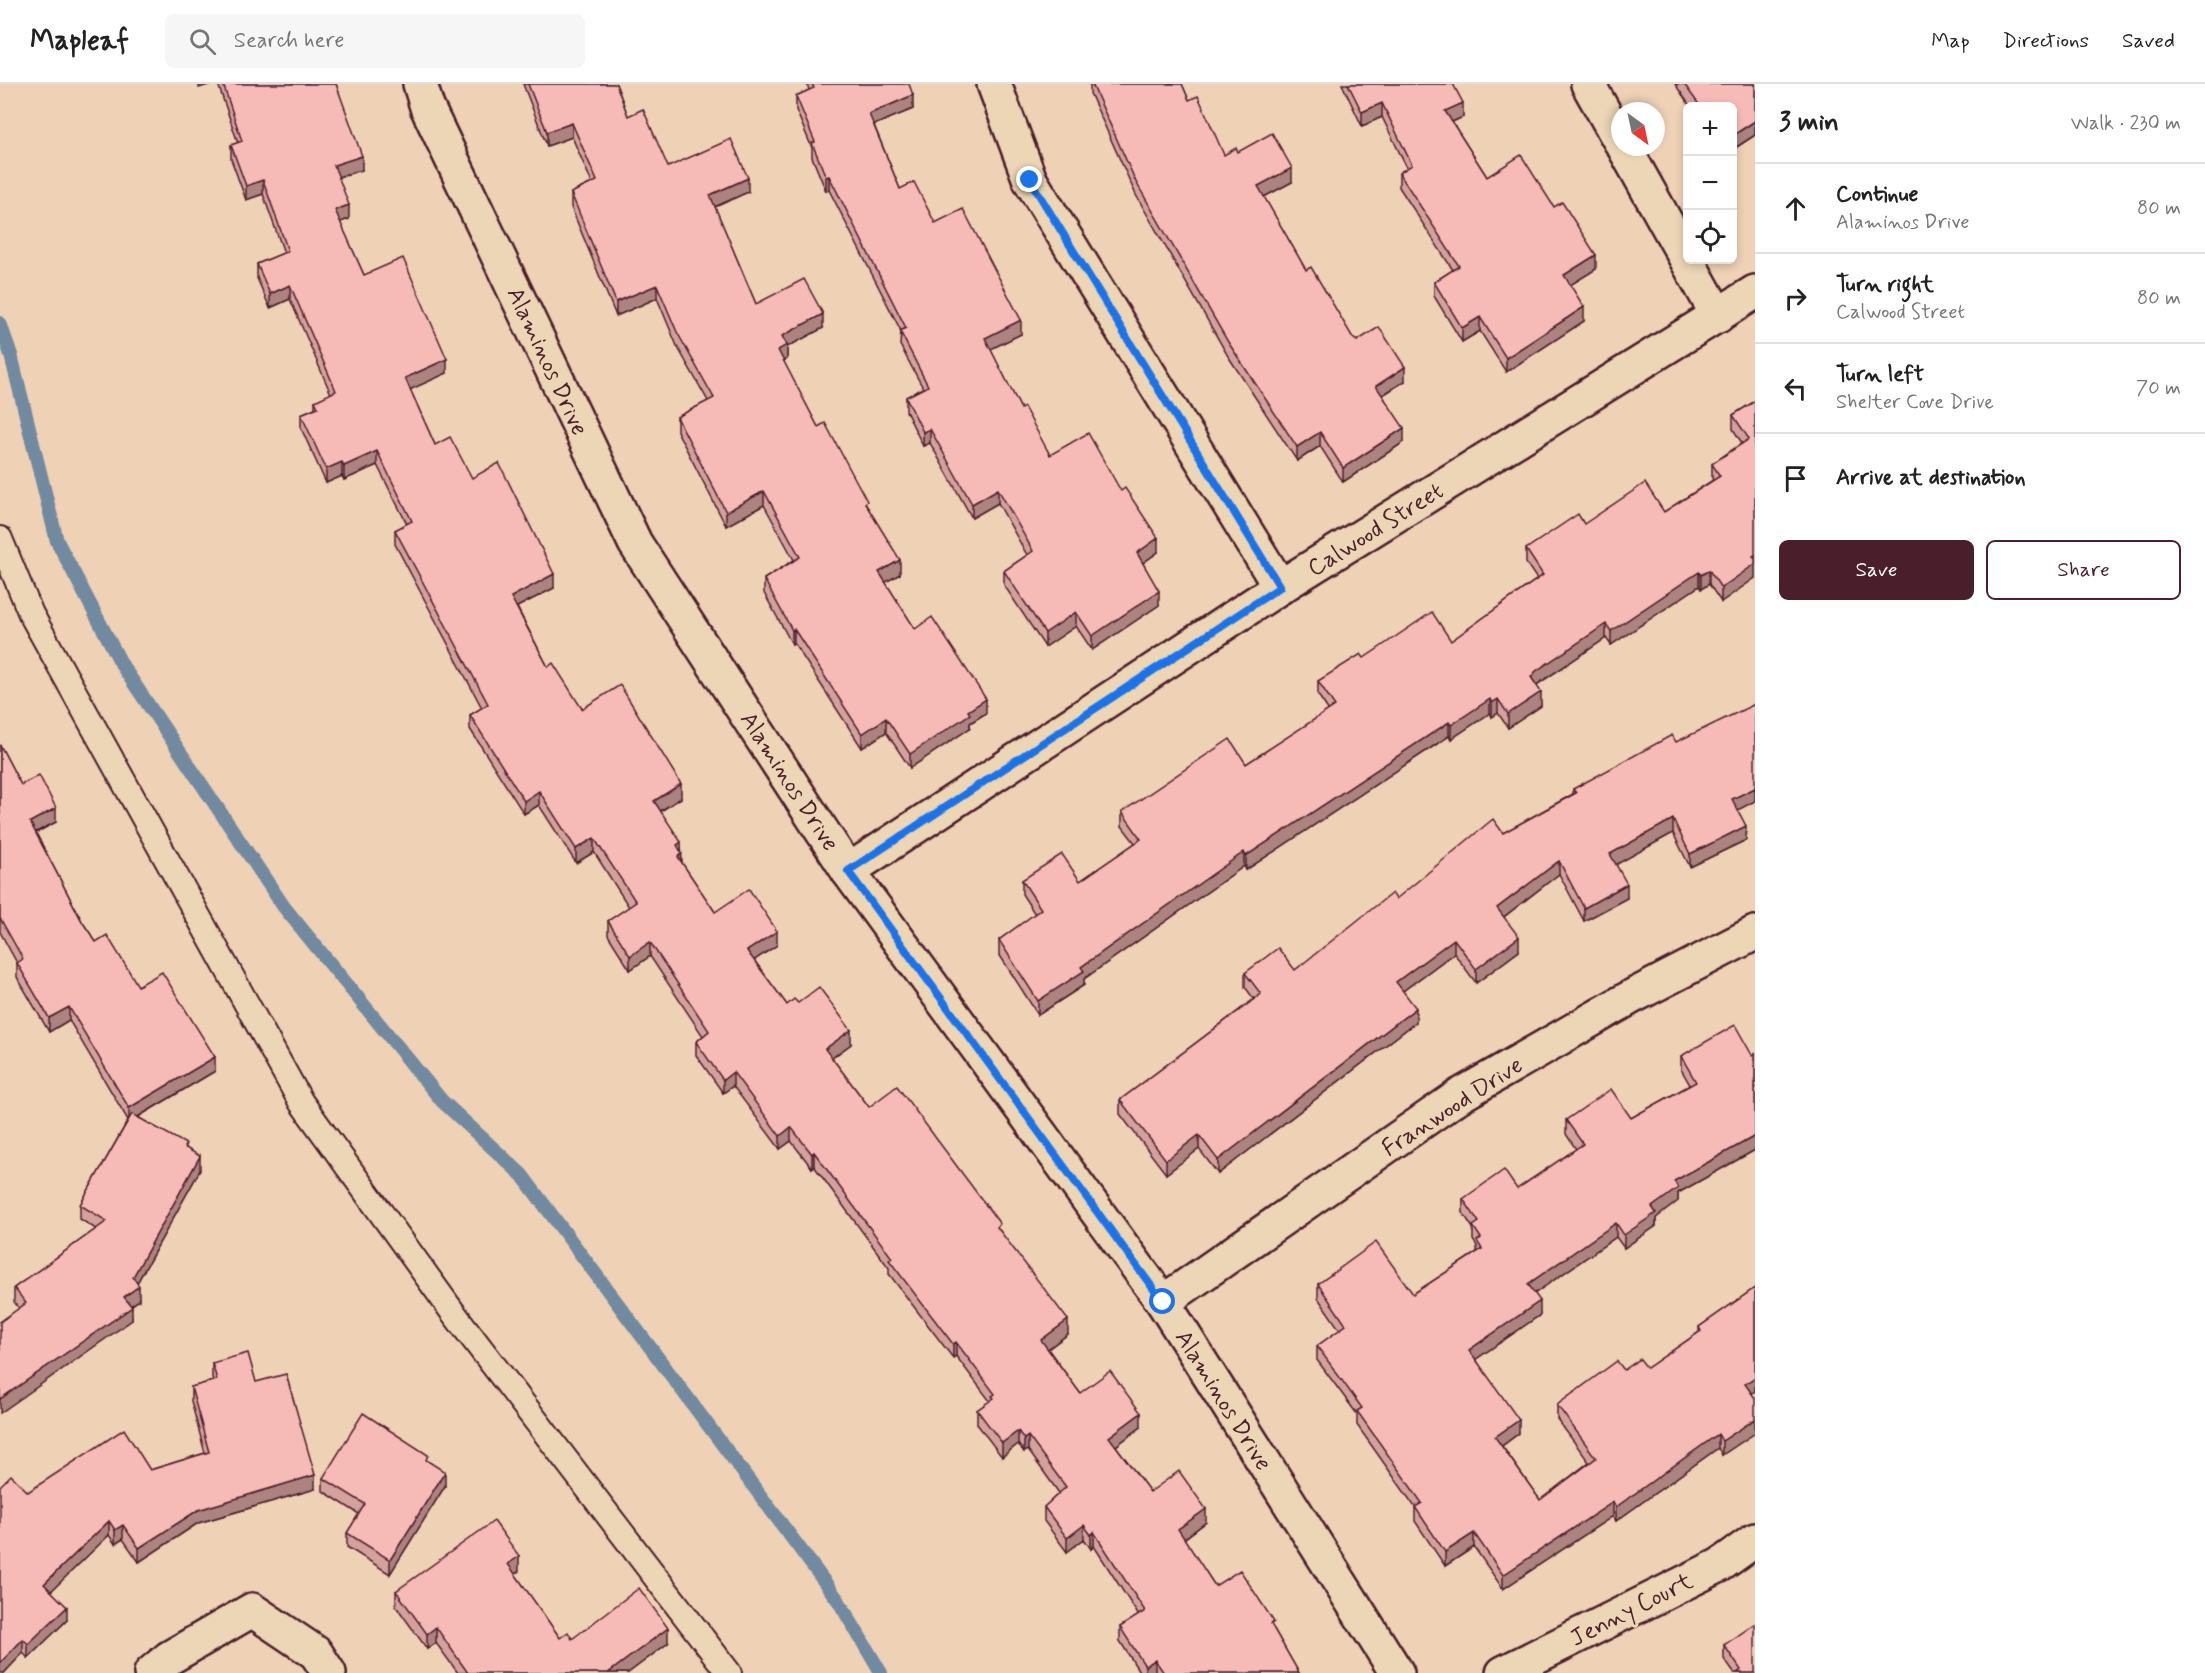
<!DOCTYPE html>
<meta charset="utf-8">
<style>
:root{--surface:#fff;--page:#f6f6f6;--text:#222;--muted:#767676;--line:#e0e0e0;--accent:#4a1f2b}
body{margin:0;font-family:Mynerve,sans-serif;background:var(--page);color:var(--text)}
.controls{position:absolute;right:18px;top:18px;display:grid;overflow:hidden;border-radius:9px;box-shadow:0 3px 9px #0003}
.controls button{width:54px;height:54px;display:grid;place-items:center;padding:0;border:0;border-bottom:2px solid var(--line);background:var(--surface);color:var(--text);font:30px sans-serif}
.compass{position:absolute;left:1611px;top:18px;width:54px;height:54px;border-radius:50%;background:var(--surface);box-shadow:0 3px 9px #0003;rotate:147deg}
.stop{position:absolute;width:18px;height:18px;margin:-14px;border:4px solid #1a73e8;border-radius:50%;background:#fff}
.stop.end{background:#1a73e8;border-color:#fff;box-shadow:0 2px 6px #0008}
.list{margin:0;padding:0;list-style:none}
h2{display:flex;justify-content:space-between;align-items:center;height:78px;margin:0;padding:0 24px;font-size:26px}
h2 small{font-size:20px;font-weight:400;color:var(--muted)}
.list li{display:grid;grid-template-columns:39px 1fr auto;gap:18px;align-items:center;box-sizing:border-box;height:90px;padding:0 24px;border-top:2px solid var(--line)}
.list b{display:block;font-size:22px;white-space:nowrap}
.list p{margin:0;font-size:20px;white-space:nowrap;color:var(--muted)}
.list em{font-size:20px;font-style:normal;color:var(--muted)}
.actions{display:flex;gap:12px;padding:18px 24px}
.actions a{flex:1;padding:14px 0;border:2px solid var(--accent);border-radius:9px;text-align:center;font-size:21px;color:var(--accent)}
.actions .main{background:var(--accent);color:#fff}
.icon{flex:none;width:33px;height:33px;fill:none;stroke:currentColor;stroke-width:2;stroke-linecap:round;stroke-linejoin:round}
.map{position:relative;flex:none;width:1755px;height:1589px;overflow:hidden}
header{display:flex;align-items:center;gap:36px;box-sizing:border-box;height:84px;padding:0 30px;background:var(--surface);border-bottom:2px solid var(--line)}
header strong{font-size:28px}
nav{display:flex;gap:33px;margin-inline-start:auto;font-size:21px}
.search{width:420px;height:54px;background:var(--page);display:flex;align-items:center;gap:15px;box-sizing:border-box;padding:0 21px;border-radius:9px;color:var(--muted);font-size:22px}
main{display:flex}
aside{flex:1;background:var(--surface)}
.map>svg:first-child{display:block}
.lines{fill:none;stroke-linecap:round;stroke-linejoin:round}
.stream{stroke:#728a9f;stroke-width:14}
.service-casing{stroke:#4a1f2b;stroke-width:28}
.minor-casing{stroke:#4a1f2b;stroke-width:38}
.service{stroke:#edd6b6;stroke-width:24}
.minor{stroke:#edd6b6;stroke-width:33}
.wall{fill:#d4a19d;stroke:#4a1f2b;stroke-width:1.5}
.shaded-wall{fill:#ad8380;stroke:#4a1f2b;stroke-width:1.5}
.building{fill:#f7bbb7;stroke:#4a1f2b;stroke-width:1.5}
.route{stroke:#1a73e8;stroke-width:8}
.labels{text-anchor:middle;stroke-width:6;stroke-linejoin:round;paint-order:stroke}
.street-label{font-size:24px;fill:#4a1f2b;stroke:#edd6b6}
</style>
<header>
<strong>Mapleaf</strong>
<div class="search"><svg class="icon" aria-label="search" viewBox="0 0 24 24"><circle cx="10" cy="10" r="6"/><path d="M15 15l6 6"/></svg>Search here</div>
<nav><a>Map</a><a>Directions</a><a>Saved</a></nav>
</header>
<main>
<div class="map">
<svg width="1755" height="1589" viewBox="0 0 1755 1589">
<rect width="100%" height="100%" fill="#efd1b6"/>
<filter id="ink" filterUnits="userSpaceOnUse"><feTurbulence type="fractalNoise" baseFrequency=".0167" numOctaves="2"/><feDisplacementMap in="SourceGraphic" scale="12" xChannelSelector="R" yChannelSelector="G"/><feConvolveMatrix kernelMatrix="1 2 1 2 8 2 1 2 1" color-interpolation-filters="sRGB"/></filter>
<g filter="url(#ink)">
<g class="lines">
<!-- stream -->
<path class="stream" d="M0,239L11,271L57,457L123,583L284,823L442,1017L522,1091L838,1516L881,1589"/>
<!-- service casing -->
<g class="service-casing">
<path id="service" d="M0,455L31,530L301,1018L452,1227L729,1589"/>
</g>
<!-- minor casing -->
<g class="minor-casing">
<g id="minor">
<path d="M420,0L427,23L635,459L848,787L1163,1218L1397,1589"/>
<path d="M994,0L1030,96L1280,503"/>
<path d="M1588,0L1620,57"/>
<path d="M1624,63L1718,232"/>
<path d="M848,787L1280,503L1755,208"/>
<path d="M1163,1218L1459,1012L1633,912L1755,849"/>
<path d="M151,1589L169,1574L252,1526L316,1569L329,1589"/>
<path d="M1503,1589L1720,1481L1755,1456"/>
</g>
</g>
<!-- service -->
<use href="#service" class="service"/>
<!-- minor -->
<use href="#minor" class="minor"/>
</g>
<!-- wall -->
<g class="wall">
<path d="M218,0H336L362,86L338,93L349,135L340,138L364,191L447,289L410,305L435,361L472,394L554,504L517,523L548,583L582,625L681,714L661,727L681,768L682,779L715,828L777,861L754,876L787,921L798,919L851,960L832,974L869,1023L1000,1147L1068,1250L1048,1265L1080,1309L1141,1343L1116,1362L1150,1408L1206,1438L1184,1455L1215,1502L1274,1545L1299,1589H1140L1120,1557V1543L1139,1532L1094,1462L1091,1465L1084,1455L1067,1468L1044,1437V1423L1059,1409L1028,1366L1024,1368L1018,1360L1002,1373L977,1340V1326L990,1317L956,1272L953,1274L889,1190V1184L814,1082L812,1084L791,1057L780,1065L733,1002L723,1009L696,971V958L703,952L650,872L630,886L608,851V837L629,823L594,768L576,779L539,721L524,730L470,645V631L482,624L395,460V446L407,440L377,381L344,396L342,392L326,399L301,344V330L315,324V317L331,310L290,215L270,224L257,194V180L284,169L263,110L246,116L231,75V61L238,59Z"/>
<path d="M523,0H616L628,32L668,83L748,108L715,123L756,220L823,244L787,263V275L783,277L818,343L867,423L900,490L885,498L915,545L986,629L970,639V644L910,684L886,648L862,664L794,559L792,560L764,509V495L794,476L764,421L726,442L677,347V333L708,317L677,262L657,214L616,232L571,123V109L592,99L572,53L547,62Z"/>
<path d="M807,0H909L913,25L874,41L900,105L935,139L1021,250L990,265L1021,325L1050,371L1121,407L1158,468L1143,479L1159,521L1092,566L1076,542L1045,563L1004,501V487L1027,471L998,419L972,434L930,359L923,362L906,327V313L923,304L900,261L901,247L829,106L826,107L812,73V64L796,26V12L809,6Z"/>
<path d="M1090,0H1182L1189,16L1224,71L1238,68L1292,98L1264,113L1306,186L1353,254L1405,297L1383,311L1404,358L1343,398L1320,362L1297,377L1228,272L1136,111L1090,9Z"/>
<path d="M1342,0H1453L1463,33L1452,38L1487,93L1596,185L1570,201L1584,237L1506,288L1480,247L1462,258L1434,212V198L1453,186L1399,103V89L1407,84L1382,33L1362,42Z"/>
<path d="M1675,0H1755V51L1732,66V22H1690Z"/>
<path d="M1755,317L1721,518L1709,500L1701,505L1699,502L1611,561L1606,554L1537,601L1541,622L1508,644L1498,629L1492,633L1490,629L1451,655L1449,652L1246,786L1244,782L1084,895V901L1038,931L999,870V856L1035,830L1022,810V796L1080,797L1135,759L1122,742V728L1246,680L1329,627L1318,611V597L1364,574L1451,557L1537,495L1526,479V465L1584,440L1664,428L1713,396L1712,394V380L1742,359L1733,345V331Z"/>
<path d="M1676,658L1738,726L1746,756L1690,783L1673,749L1616,780L1627,814L1584,837L1559,790L1504,833L1519,867L1476,899L1454,869L1403,907L1416,938L1218,1090L1199,1065L1166,1090L1120,1030V1016L1254,915L1245,903V889L1295,886L1396,815L1503,749L1573,710V705Z"/>
<path d="M0,661L21,701L56,738L36,749L83,839L96,858L215,987L138,1033L186,1064L200,1086L137,1199L139,1216L131,1222L132,1236L19,1224L14,1218V1204L96,1145L80,1135V1121L128,1036L69,936L49,948L17,893V879L0,848Z"/>
<path d="M1755,969V1066L1678,1109V1117L1656,1134V1142L1624,1164L1616,1153L1535,1209L1540,1231L1476,1275L1519,1349L1502,1362L1540,1416L1589,1378L1557,1335V1321L1624,1286L1647,1284L1699,1248V1243L1755,1204V1307L1752,1309L1722,1371L1718,1364L1616,1437L1613,1432L1503,1505L1474,1463L1445,1482L1415,1437V1423L1357,1341V1330L1317,1276V1262L1340,1246L1318,1214V1200L1413,1210L1477,1168V1162L1473,1156V1144L1463,1129V1115L1517,1105L1576,1065L1566,1050V1036L1631,1034L1690,1001L1681,985V972L1752,971Z"/>
<path d="M212,1279L256,1298L315,1405L198,1439L139,1478L123,1455L115,1460L109,1451L51,1507L67,1536L28,1574L23,1569L4,1589L28,1408L150,1386L205,1369L191,1317V1303L213,1297L212,1293Z"/>
<path d="M428,1377L445,1402L390,1490L347,1463V1449L359,1430L323,1407V1394Z"/>
<path d="M519,1487L515,1490L560,1554L668,1559L628,1589H458L436,1559L427,1565L396,1522V1507Z"/>
<path d="M1724,1561L1755,1589H1734L1724,1575Z"/>
</g>
<!-- shaded-wall -->
<g class="shaded-wall">
<path d="M199,0H212L199,4Z"/>
<path d="M913,11V25L869,43V30Z"/>
<path d="M1382,19V33L1362,42V28Z"/>
<path d="M1463,19V33L1445,41V27Z"/>
<path d="M1755,37V51L1732,66V52Z"/>
<path d="M572,39V53L547,62V48Z"/>
<path d="M362,72V86L334,94V81Z"/>
<path d="M1292,84V98L1258,116V102Z"/>
<path d="M829,92V106L826,107V93Z"/>
<path d="M748,94V108L710,125V111Z"/>
<path d="M263,96V110L246,116V102Z"/>
<path d="M349,121V135L335,140V126Z"/>
<path d="M1596,171V185L1564,205V191Z"/>
<path d="M290,201V215L270,224V210Z"/>
<path d="M657,201V214L616,232V218Z"/>
<path d="M1584,223V237L1506,288V274Z"/>
<path d="M823,230V244L787,263V275L778,280V266L782,252Z"/>
<path d="M1480,233V247L1462,258V244Z"/>
<path d="M1021,236V250L985,268V254Z"/>
<path d="M447,275V289L405,308V294Z"/>
<path d="M1405,283V297L1376,315V302Z"/>
<path d="M1404,344V358L1343,398V384Z"/>
<path d="M930,345V359L923,362V348Z"/>
<path d="M1320,348V362L1297,377V363Z"/>
<path d="M377,367V381L344,396V382Z"/>
<path d="M342,378V392L326,399V385Z"/>
<path d="M998,405V419L972,434V420Z"/>
<path d="M764,407V421L726,442V428Z"/>
<path d="M1158,454V468L1137,483V469Z"/>
<path d="M1755,471V494L1721,518V504Z"/>
<path d="M900,476V490L879,502V488Z"/>
<path d="M1709,486V500L1701,505V491Z"/>
<path d="M1699,488V502L1611,561V547Z"/>
<path d="M554,490V504L511,526V513Z"/>
<path d="M1159,507V521L1092,566V552Z"/>
<path d="M1076,528V542L1045,563V549Z"/>
<path d="M1606,540V554L1536,601L1531,593L1536,587Z"/>
<path d="M794,545V559L792,560V546Z"/>
<path d="M1541,608V622L1508,644V630Z"/>
<path d="M986,615V629L970,639V644L910,684V670L968,627Z"/>
<path d="M1490,615V629L1451,655V641Z"/>
<path d="M1498,615V629L1492,633V619Z"/>
<path d="M886,634V648L862,664V650Z"/>
<path d="M1449,638V652L1246,786V772Z"/>
<path d="M681,700V714L654,731V717Z"/>
<path d="M1755,704V717L1732,729V715Z"/>
<path d="M539,707V721L524,730V717Z"/>
<path d="M56,724V738L30,751V738Z"/>
<path d="M1673,735V749L1610,784V770Z"/>
<path d="M1746,742V756L1690,783V770Z"/>
<path d="M594,754V768L576,779V765Z"/>
<path d="M681,758L682,784L678,787L677,761Z"/>
<path d="M1244,768V782L1084,895V901L1038,931V917L1081,883Z"/>
<path d="M1559,777V790L1497,838V824Z"/>
<path d="M1627,800V814L1584,837V824Z"/>
<path d="M777,847V861L747,881V867Z"/>
<path d="M1519,853V867L1476,899V885Z"/>
<path d="M1454,855V869L1396,912V898Z"/>
<path d="M650,858V872L630,886V872Z"/>
<path d="M69,923V936L49,948V934Z"/>
<path d="M1416,924V938L1218,1090V1076Z"/>
<path d="M851,946V960L825,979V965Z"/>
<path d="M215,973V987L129,1038V1024Z"/>
<path d="M733,988V1002L723,1009V996Z"/>
<path d="M791,1043V1057L780,1065V1052Z"/>
<path d="M1199,1051V1065L1166,1090V1076Z"/>
<path d="M1755,1052V1066L1678,1109V1117L1656,1134V1142L1624,1164V1151L1652,1123L1674,1097Z"/>
<path d="M814,1068V1082L812,1084V1070Z"/>
<path d="M200,1072V1086L133,1206V1193Z"/>
<path d="M1616,1139V1153L1528,1214V1200Z"/>
<path d="M139,1202V1216L124,1226V1213Z"/>
<path d="M1540,1217V1231L1469,1280V1266Z"/>
<path d="M132,1223V1236L0,1329V1315Z"/>
<path d="M1068,1236V1250L1041,1270V1256Z"/>
<path d="M956,1258V1272L953,1274V1260Z"/>
<path d="M1755,1293V1307L1745,1314V1300Z"/>
<path d="M1141,1329V1343L1109,1367V1353Z"/>
<path d="M1755,1335V1349L1722,1371V1357Z"/>
<path d="M1519,1336V1349L1495,1367V1353Z"/>
<path d="M1018,1347V1360L1002,1373V1359Z"/>
<path d="M1718,1350V1364L1616,1437V1423Z"/>
<path d="M1028,1352V1366L1024,1368V1355Z"/>
<path d="M445,1388V1402L390,1490V1476Z"/>
<path d="M315,1391V1405L198,1439L139,1478V1464L198,1426Z"/>
<path d="M1613,1418V1432L1503,1505V1491Z"/>
<path d="M1206,1425V1438L1178,1459V1445Z"/>
<path d="M109,1437V1451L44,1514V1500Z"/>
<path d="M123,1441V1455L115,1460V1446Z"/>
<path d="M1084,1441V1455L1067,1468V1454Z"/>
<path d="M1094,1448V1462L1091,1465V1451Z"/>
<path d="M1474,1449V1463L1445,1482V1468Z"/>
<path d="M519,1472V1487L508,1495V1480Z"/>
<path d="M67,1523V1536L28,1574V1560Z"/>
<path d="M436,1543V1559L427,1565V1550Z"/>
<path d="M668,1544V1559L628,1589H608Z"/>
<path d="M23,1555V1569L4,1589H0V1579Z"/>
<path d="M1155,1576V1589H1145V1582Z"/>
</g>
<!-- building -->
<g class="building">
<path d="M223,0H336L362,72L334,81L349,121L335,126L364,191L403,174L423,220L447,275L405,294L435,361L450,353L472,394L499,379L554,490L511,513L548,583L553,579L582,625L620,601L681,700L654,717L681,758L677,761L682,770L678,773L715,828L749,805L777,847L747,867L787,921L794,915L798,919L819,903L851,946L825,965L869,1023L897,1002L1000,1140L997,1143L1068,1236L1041,1256L1080,1309L1110,1287L1141,1329L1109,1353L1150,1408L1179,1387L1206,1425L1178,1445L1215,1502L1240,1486L1274,1538L1271,1540L1299,1589H1164L1155,1576L1145,1582L1120,1543L1145,1527L1094,1448L1091,1451L1084,1441L1067,1454L1044,1423L1066,1403L1028,1352L1024,1355L1018,1347L1002,1359L977,1326L994,1314L992,1312L995,1310L956,1258L953,1260L889,1176L892,1174L814,1068L812,1070L791,1043L780,1052L733,988L723,996L696,958L709,947L650,858L630,872L608,837L636,818L594,754L576,765L539,707L524,717L470,631L488,620L395,446L412,437L377,367L344,382L342,378L326,385L301,330L318,323L315,317L336,307L290,201L270,210L257,180L288,167L263,96L246,102L231,61L242,57Z"/>
<path d="M528,0H616L628,32L643,25L668,83L731,55L748,94L710,111L756,220L804,195L823,230L782,252L787,261L778,266L818,343L825,339L867,417L865,419L900,476L879,488L915,545L932,533L986,615L968,627L970,630L910,670L886,634L862,650L794,545L792,546L764,495L800,473L764,407L726,428L677,333L714,314L677,248L657,201L616,218L571,109L597,97L572,39L547,48Z"/>
<path d="M812,0H909L913,11L869,30L900,105L914,98L935,139L963,125L1021,236L985,254L1021,325L1024,323L1050,371L1088,349L1121,407L1125,404L1158,454L1137,469L1159,507L1092,552L1076,528L1045,549L1004,487L1033,467L998,405L972,420L930,345L923,348L906,313L928,302L900,247L906,244L829,92L826,93L812,59L815,58L796,12L814,4Z"/>
<path d="M1092,0H1182L1189,16L1198,12L1224,71L1236,64L1238,68L1272,49L1292,84L1258,102L1306,186L1311,183L1353,254L1357,257L1379,243L1405,283L1376,302L1404,344L1343,384L1320,348L1297,363L1228,258L1136,98Z"/>
<path d="M1348,0H1453L1463,19L1445,27L1487,93L1521,71L1554,123L1562,118L1596,171L1564,191L1584,223L1506,274L1480,233L1462,244L1434,198L1459,182L1399,89L1412,81L1382,19L1362,28Z"/>
<path d="M1684,0H1755V37L1732,52V22H1700Z"/>
<path d="M1755,317V471L1753,472L1755,475V480L1721,504L1709,486L1701,491L1699,488L1611,547L1606,540L1536,587L1531,593L1541,608L1508,630L1498,615L1492,619L1490,615L1451,641L1449,638L1246,772L1244,768L1081,883L1084,887L1038,917L999,856L1041,825L1022,796L1062,770L1080,797L1141,755L1122,728L1230,655L1246,680L1335,622L1318,597L1361,570L1364,574L1432,528L1451,557L1543,491L1526,465L1578,430L1584,440L1645,399L1664,428L1720,392L1712,380L1749,355L1733,331Z"/>
<path d="M1755,620V704L1732,715L1746,742L1690,770L1673,735L1610,770L1627,800L1584,824L1559,777L1497,824L1519,853L1476,885L1454,855L1396,898L1416,924L1218,1076L1199,1051L1166,1076L1120,1016L1261,910L1245,889L1278,864L1295,886L1392,809L1396,815L1493,735L1503,749L1576,709L1573,705L1672,651L1676,658Z"/>
<path d="M0,661L21,701L39,691L56,724L30,738L83,839L96,858L107,851L138,902L162,888L215,973L129,1024L69,923L49,934L17,879L23,875L0,834Z"/>
<path d="M1735,941L1752,971L1755,969V1052L1674,1097L1678,1104L1652,1123L1656,1129L1624,1151L1616,1139L1528,1200L1540,1217L1469,1266L1519,1336L1495,1353L1540,1416L1596,1374L1557,1321L1617,1277L1624,1286L1640,1275L1647,1284L1701,1247L1699,1243L1755,1204V1293L1745,1300L1755,1314V1335L1722,1357L1718,1350L1616,1423L1613,1418L1503,1491L1474,1449L1445,1468L1415,1423L1422,1419L1357,1327L1362,1324L1317,1262L1346,1241L1318,1200L1376,1158L1413,1210L1482,1165L1477,1157L1481,1154L1473,1142L1479,1138L1463,1115L1504,1086L1517,1105L1583,1060L1566,1036L1611,1005L1631,1034L1696,998L1681,972Z"/>
<path d="M132,1030L186,1060L184,1063L200,1072L133,1193L139,1202L124,1213L132,1223L0,1315V1238L26,1219L14,1204L107,1137L80,1121Z"/>
<path d="M248,1269L256,1298L286,1290L315,1391L198,1426L139,1464L123,1441L115,1446L109,1437L44,1500L67,1523L28,1560L23,1555L0,1579V1402L11,1391L28,1408L124,1345L150,1386L209,1368L191,1303L217,1296L212,1279Z"/>
<path d="M363,1329L428,1371L426,1376L445,1388L390,1476L347,1449L365,1420L323,1394Z"/>
<path d="M494,1437L519,1472L508,1480L560,1554L568,1548L572,1555L639,1504L668,1544L608,1589H468L436,1543L427,1550L396,1507Z"/>
<path d="M1755,1540V1589H1737L1741,1586L1724,1561Z"/>
</g>
</g>
<g class="lines" filter="url(#ink)">
<!-- route -->
<path class="route" d="M1030,96L1280,503L848,787L1163,1218"/>
</g>
<g class="labels">
<!-- street labels -->
<g class="street-label">
<text transform="translate(548 277) rotate(65)" y="8">Alaminos Drive</text>
<text transform="translate(1375 445) rotate(-32)" y="8">Calwood Street</text>
<text transform="translate(790 697) rotate(57)" y="8">Alaminos Drive</text>
<text transform="translate(1452 1022) rotate(-33)" y="8">Franwood Drive</text>
<text transform="translate(1224 1316) rotate(58)" y="8">Alaminos Drive</text>
<text transform="translate(1631 1525) rotate(-27)" y="8">Jenny Court</text>
</g>
</g>
</svg>
<div class="controls">
<button>+</button>
<button>−</button>
<button><svg class="icon" aria-label="locate" viewBox="0 0 24 24"><circle cx="12" cy="12" r="6"/><path d="M12 2v4M12 18v4M2 12h4M18 12h4"/></svg></button>
</div>
<svg class="compass" viewBox="-18 -18 36 36"><path d="M0-13l5 13h-10z" fill="#e53935"/><path d="M0 13l5-13h-10z" fill="#767676"/></svg>
<div class="stop" style="left:1163px;top:1218px"></div>
<div class="stop end" style="left:1030px;top:96px"></div>
</div>
<aside>
<h2>3 min<small>Walk · 230 m</small></h2>
<ul class="list">
<li><svg class="icon" aria-label="ahead" viewBox="0 0 24 24"><path d="M12 20V5M6 11l6-6 6 6"/></svg><div><b>Continue</b><p>Alaminos Drive</p></div><em>80 m</em></li>
<li><svg class="icon" aria-label="right" viewBox="0 0 24 24"><path d="M7 20v-9h11M14 6l5 5-5 5"/></svg><div><b>Turn right</b><p>Calwood Street</p></div><em>80 m</em></li>
<li><svg class="icon" aria-label="left" viewBox="0 0 24 24"><path d="M17 20v-9H6M10 6l-5 5 5 5"/></svg><div><b>Turn left</b><p>Shelter Cove Drive</p></div><em>70 m</em></li>
<li><svg class="icon" aria-label="arrive" viewBox="0 0 24 24"><path d="M6 21V4h12l-3 4 3 4H6"/></svg><div><b>Arrive at destination</b></div></li>
</ul>
<div class="actions"><a class="main">Save</a><a>Share</a></div>
</aside>
</main>
